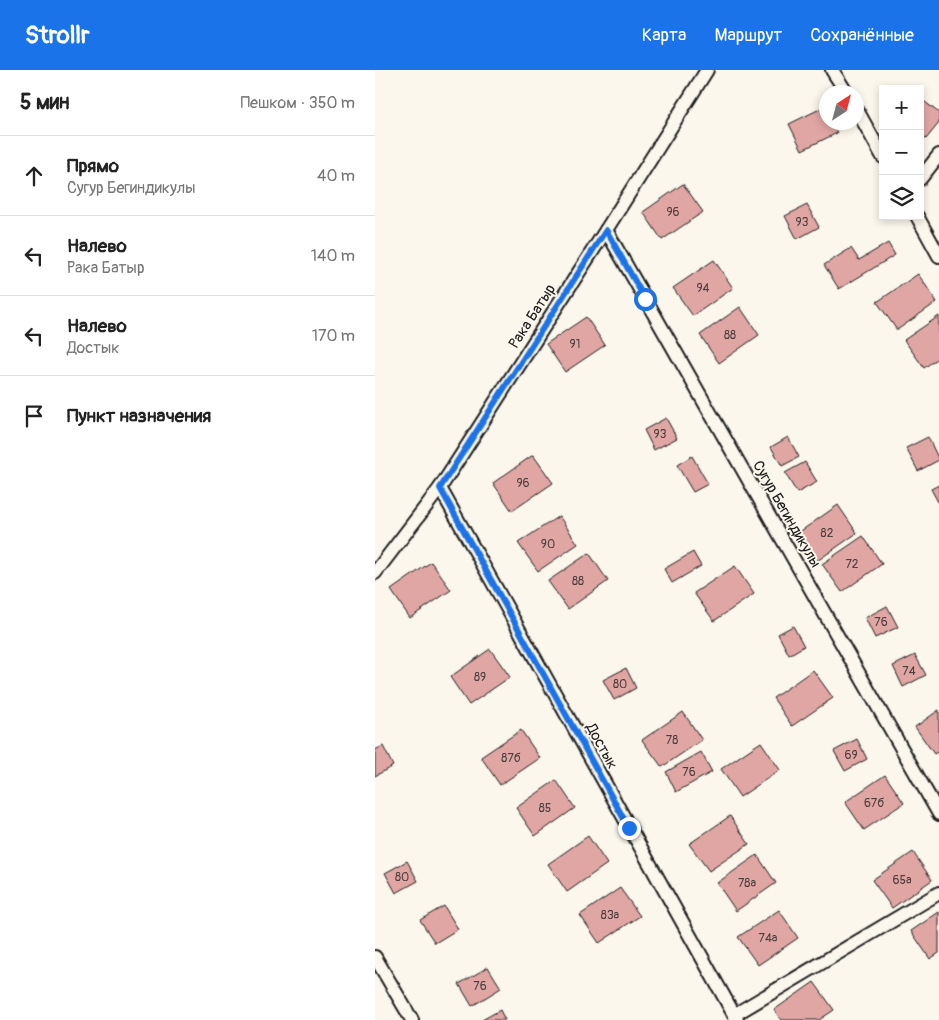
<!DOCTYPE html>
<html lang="ru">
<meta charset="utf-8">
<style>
:root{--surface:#fff;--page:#f2f2f2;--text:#222;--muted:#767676;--line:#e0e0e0;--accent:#1a73e8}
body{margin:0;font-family:Pangolin,sans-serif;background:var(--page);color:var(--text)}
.controls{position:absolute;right:15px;top:15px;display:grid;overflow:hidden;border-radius:0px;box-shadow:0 2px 8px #0003}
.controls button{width:45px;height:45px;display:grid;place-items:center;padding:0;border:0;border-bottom:1px solid var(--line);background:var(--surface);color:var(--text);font:25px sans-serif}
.compass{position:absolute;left:444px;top:15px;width:45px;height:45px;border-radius:50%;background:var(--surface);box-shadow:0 2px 8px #0003;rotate:36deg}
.stop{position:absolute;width:15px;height:15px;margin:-11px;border:4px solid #1a73e8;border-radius:50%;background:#fff}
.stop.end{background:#1a73e8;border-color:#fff;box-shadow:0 1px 5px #0008}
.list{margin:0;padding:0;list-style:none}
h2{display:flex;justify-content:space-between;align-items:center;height:65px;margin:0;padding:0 20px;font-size:21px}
h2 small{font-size:16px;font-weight:400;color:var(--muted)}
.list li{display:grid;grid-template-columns:32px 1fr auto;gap:15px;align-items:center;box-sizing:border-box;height:80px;padding:0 20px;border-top:1px solid var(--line)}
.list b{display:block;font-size:19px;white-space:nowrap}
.list p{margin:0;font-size:16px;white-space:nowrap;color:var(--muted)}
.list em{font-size:16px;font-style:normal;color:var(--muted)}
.icon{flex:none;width:28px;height:28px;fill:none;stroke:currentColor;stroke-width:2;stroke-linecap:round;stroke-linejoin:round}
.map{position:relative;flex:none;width:564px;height:950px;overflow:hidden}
header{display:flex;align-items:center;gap:30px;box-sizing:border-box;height:70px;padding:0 25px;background:var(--accent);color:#fff}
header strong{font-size:24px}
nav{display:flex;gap:28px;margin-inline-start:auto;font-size:18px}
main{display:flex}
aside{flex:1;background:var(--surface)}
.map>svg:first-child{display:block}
.building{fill:#e0a6a4;stroke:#1c1c1c}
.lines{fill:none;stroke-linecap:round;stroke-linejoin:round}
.street-casing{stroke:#1c1c1c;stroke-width:16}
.street{stroke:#fbf7ec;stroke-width:12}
.route{stroke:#1a73e8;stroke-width:6}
.labels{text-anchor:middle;stroke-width:4;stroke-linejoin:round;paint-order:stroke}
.number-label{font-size:12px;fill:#4d3e3e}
.street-label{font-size:15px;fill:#1c1c1c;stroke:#fbf7ec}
</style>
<header>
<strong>Strollr</strong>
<nav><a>Карта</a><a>Маршрут</a><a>Сохранённые</a></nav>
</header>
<main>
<aside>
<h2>5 мин<small>Пешком · 350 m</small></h2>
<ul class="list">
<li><svg class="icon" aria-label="ahead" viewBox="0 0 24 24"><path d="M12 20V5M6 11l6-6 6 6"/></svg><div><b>Прямо</b><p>Сугур Бегиндикулы</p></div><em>40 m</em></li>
<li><svg class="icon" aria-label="left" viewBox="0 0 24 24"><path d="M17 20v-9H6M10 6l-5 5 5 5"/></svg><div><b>Налево</b><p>Рака Батыр</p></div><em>140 m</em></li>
<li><svg class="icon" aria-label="left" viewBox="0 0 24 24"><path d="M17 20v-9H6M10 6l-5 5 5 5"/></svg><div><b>Налево</b><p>Достык</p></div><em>170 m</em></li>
<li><svg class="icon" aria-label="arrive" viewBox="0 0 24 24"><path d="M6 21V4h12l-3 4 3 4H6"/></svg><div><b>Пункт назначения</b></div></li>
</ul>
</aside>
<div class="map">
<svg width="564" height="950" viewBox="0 0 564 950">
<rect width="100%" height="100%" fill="#fbf7ec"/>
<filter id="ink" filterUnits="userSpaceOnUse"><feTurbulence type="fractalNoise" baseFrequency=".02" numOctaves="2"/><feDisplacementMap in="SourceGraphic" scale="10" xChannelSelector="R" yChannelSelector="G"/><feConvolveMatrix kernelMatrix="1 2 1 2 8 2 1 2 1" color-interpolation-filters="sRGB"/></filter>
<g filter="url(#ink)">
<!-- building -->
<g class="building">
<path d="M545,28L564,43V53L551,69L545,65Z"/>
<path d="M449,37L452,42V52H457L462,63L427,80L414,54Z"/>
<path d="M308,114L328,142L287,170L268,142Z"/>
<path d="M432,135L444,157L422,169L410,146Z"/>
<path d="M513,173L520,185L464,219L449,195L476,178L484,190Z"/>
<path d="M339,190L358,218L318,246L298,218Z"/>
<path d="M543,204L562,232L522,260L502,232Z"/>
<path d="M365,237L384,265L344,293L325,265Z"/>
<path d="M564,246V287L549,298L529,270Z"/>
<path d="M211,247L230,275L190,302L171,274Z"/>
<path d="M291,348L302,368L279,380L269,360Z"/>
<path d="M413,367L424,387L407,396L396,377Z"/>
<path d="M553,367L564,390L543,401L531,378Z"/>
<path d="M158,385L178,413L137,441L118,413Z"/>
<path d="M317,386L333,414L318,422L302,395Z"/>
<path d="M430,392L442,412L422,423L410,403Z"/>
<path d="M564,415V431L563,432L556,419Z"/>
<path d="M463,435L482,463L442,491L423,463Z"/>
<path d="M184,446L203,474L163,501L143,473Z"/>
<path d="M488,466L507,494L467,522L447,494Z"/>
<path d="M318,482L326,496L297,513L289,499Z"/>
<path d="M214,483L233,511L193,539L173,511Z"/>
<path d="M56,492L76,520L35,548L16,520Z"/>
<path d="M360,496L379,524L339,551L319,523Z"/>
<path d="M512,536L523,557L500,568L490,548Z"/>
<path d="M418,556L429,576L414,585L403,564Z"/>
<path d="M115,579L135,607L94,635L75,607Z"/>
<path d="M540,585L551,605L528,617L518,596Z"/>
<path d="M251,598L261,618L239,630L228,610Z"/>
<path d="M438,600L458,628L417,656L398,628Z"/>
<path d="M564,640V681L559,684L540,657Z"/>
<path d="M308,642L327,670L287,697L267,670Z"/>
<path d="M146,660L165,688L125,715L106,687Z"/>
<path d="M482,669L492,689L470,701L459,681Z"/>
<path d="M386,672L405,700L365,727L346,699Z"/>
<path d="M8,676L18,696L0,706V680Z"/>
<path d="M326,682L337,702L301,722L291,702Z"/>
<path d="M510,705L529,733L489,760L470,732Z"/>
<path d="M181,710L200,738L160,766L141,738Z"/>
<path d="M355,746L374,774L334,801L314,774Z"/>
<path d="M213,766L232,794L192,822L173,794Z"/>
<path d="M538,782L557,810L517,838L497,810Z"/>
<path d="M382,785L401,813L361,841L342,813Z"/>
<path d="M32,791L43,811L21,823L10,803Z"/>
<path d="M245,818L265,846L224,873L205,845Z"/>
<path d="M69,836L83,859L60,873L45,850Z"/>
<path d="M404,840L423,868L383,895L363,867Z"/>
<path d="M564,842V883L555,889L536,861Z"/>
<path d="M113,897L126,918L97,936L84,914Z"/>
<path d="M439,912L459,940L444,950H406L399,940Z"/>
<path d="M125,940L130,950H107Z"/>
</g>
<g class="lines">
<!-- street casing -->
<g class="street-casing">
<g id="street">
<path d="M457,0L471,22"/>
<path d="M482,40L508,87"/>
<path d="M545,109L564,85"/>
<path d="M542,146L564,186"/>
<path d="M231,160L564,744"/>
<path d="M65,418L362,950"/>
<path d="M0,503L65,418L231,160L332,0"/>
<path d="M0,887L37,950"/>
<path d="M359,945L564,823"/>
</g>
</g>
<!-- street -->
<use href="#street" class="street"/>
</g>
</g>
<g class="lines" filter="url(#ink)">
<!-- route -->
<path class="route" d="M254,758L65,418L231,160L270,229"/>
</g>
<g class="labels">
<!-- number labels -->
<g class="number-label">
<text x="298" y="146">96</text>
<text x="427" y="156">93</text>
<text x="328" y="222">94</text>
<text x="355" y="269">88</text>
<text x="200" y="278">91</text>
<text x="285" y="368">93</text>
<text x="148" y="417">96</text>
<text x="452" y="467">82</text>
<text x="173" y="478">90</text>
<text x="477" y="498">72</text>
<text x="203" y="515">88</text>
<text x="506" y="556">76</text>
<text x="534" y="605">74</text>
<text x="105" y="611">89</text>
<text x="245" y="618">80</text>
<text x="297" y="674">78</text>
<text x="476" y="689">69</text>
<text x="136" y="692">87б</text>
<text x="314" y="706">76</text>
<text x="499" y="737">67б</text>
<text x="170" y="742">85</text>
<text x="27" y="811">80</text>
<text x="527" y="814">65а</text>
<text x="372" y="817">78а</text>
<text x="235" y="849">83а</text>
<text x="393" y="872">74а</text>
<text x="105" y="920">76</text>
</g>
<!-- street labels -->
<g class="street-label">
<text transform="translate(157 246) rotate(-57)" y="5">Рака Батыр</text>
<text transform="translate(412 444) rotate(60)" y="5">Сугур Бегиндикулы</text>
<text transform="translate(227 676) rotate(61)" y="5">Достык</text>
</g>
</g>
</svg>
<div class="controls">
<button>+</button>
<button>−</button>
<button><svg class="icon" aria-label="layers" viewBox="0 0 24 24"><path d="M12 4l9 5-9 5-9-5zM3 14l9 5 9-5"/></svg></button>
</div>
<svg class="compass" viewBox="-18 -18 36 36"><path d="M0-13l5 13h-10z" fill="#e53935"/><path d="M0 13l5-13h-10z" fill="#767676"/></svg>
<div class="stop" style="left:270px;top:229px"></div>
<div class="stop end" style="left:254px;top:758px"></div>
</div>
</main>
